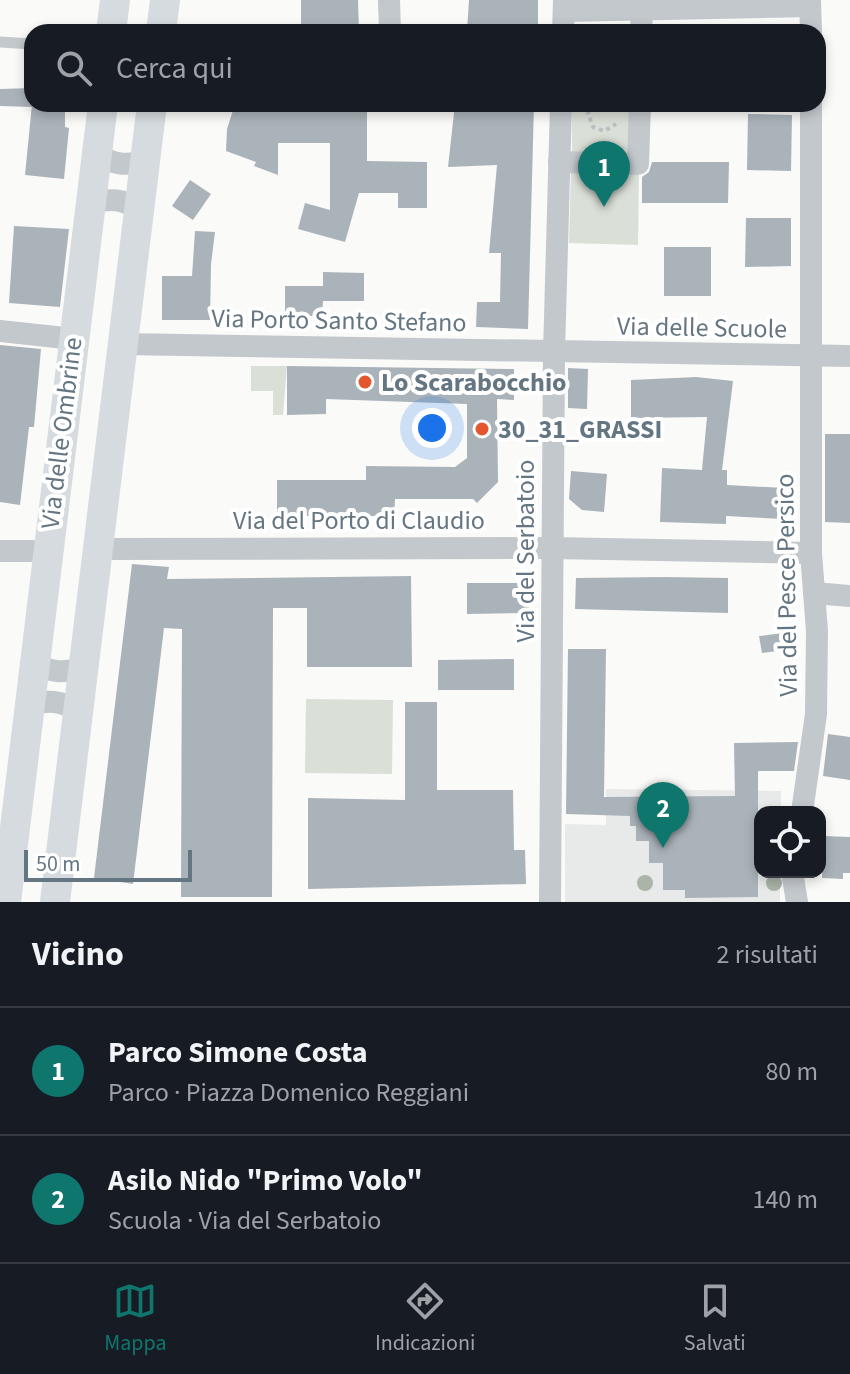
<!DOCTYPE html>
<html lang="it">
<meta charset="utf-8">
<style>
:root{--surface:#171b24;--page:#20242c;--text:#f1f3f6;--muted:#9ea1a6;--line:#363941;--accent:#0f766e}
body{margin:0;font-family:"Source Sans 3",sans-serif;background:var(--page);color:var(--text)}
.controls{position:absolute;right:24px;bottom:24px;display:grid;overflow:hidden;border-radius:16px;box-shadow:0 4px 12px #0003}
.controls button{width:72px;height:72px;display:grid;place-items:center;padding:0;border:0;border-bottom:2px solid var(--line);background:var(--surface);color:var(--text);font:40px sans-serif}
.scale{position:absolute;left:24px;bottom:20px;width:168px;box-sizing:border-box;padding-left:8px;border:4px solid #657683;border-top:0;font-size:22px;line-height:28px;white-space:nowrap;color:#657683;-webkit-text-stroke:6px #fff;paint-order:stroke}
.you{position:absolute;left:432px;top:428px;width:28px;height:28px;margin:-20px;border:6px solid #fff;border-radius:50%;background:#1a73e8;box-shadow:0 0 0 12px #1a73e833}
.badge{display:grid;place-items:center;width:52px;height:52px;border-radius:50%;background:var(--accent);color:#fff;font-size:26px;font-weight:700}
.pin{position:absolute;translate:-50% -66px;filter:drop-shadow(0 2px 4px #0008)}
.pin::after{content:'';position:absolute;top:42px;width:28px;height:24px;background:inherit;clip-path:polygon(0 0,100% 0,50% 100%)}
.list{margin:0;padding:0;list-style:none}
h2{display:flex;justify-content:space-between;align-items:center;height:104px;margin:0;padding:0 32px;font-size:34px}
h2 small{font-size:26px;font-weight:400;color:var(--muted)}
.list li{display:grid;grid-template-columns:52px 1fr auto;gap:24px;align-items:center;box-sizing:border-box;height:128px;padding:0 32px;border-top:2px solid var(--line)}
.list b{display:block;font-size:30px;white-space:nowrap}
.list p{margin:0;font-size:26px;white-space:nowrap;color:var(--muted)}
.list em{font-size:26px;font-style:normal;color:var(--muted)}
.icon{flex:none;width:44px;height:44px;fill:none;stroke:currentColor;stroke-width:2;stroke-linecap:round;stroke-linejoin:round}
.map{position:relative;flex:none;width:850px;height:902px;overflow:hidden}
.search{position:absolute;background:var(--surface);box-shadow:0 4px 12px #0003;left:24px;right:24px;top:24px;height:88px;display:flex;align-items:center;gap:20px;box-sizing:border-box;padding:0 28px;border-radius:24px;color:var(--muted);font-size:30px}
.sheet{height:360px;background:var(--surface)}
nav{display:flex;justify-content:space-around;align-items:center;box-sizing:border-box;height:112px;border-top:2px solid var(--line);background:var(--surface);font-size:22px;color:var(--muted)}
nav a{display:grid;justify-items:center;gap:4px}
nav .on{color:var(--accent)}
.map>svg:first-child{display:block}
.built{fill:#e8e9e9}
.green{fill:#dadfd7}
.building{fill:#aab3b9}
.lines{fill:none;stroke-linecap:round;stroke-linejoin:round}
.path{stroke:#bbbfc2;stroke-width:4;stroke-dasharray:4 4;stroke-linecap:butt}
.lane{stroke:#c3c8cc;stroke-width:11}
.street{stroke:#c3c8cc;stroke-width:22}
.secondary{stroke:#d6dbdf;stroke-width:30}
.tree{fill:#aab4a7}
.poi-dot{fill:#e4572e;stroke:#fff;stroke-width:3}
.labels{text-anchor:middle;stroke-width:8;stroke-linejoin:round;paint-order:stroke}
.street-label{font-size:26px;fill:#657683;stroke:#fff}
.poi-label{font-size:26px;font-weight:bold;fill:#657683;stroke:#fff;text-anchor:start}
</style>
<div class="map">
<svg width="850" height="902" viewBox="0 0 850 902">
<rect width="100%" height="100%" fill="#fafaf8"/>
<!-- built -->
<path class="built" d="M606,789L781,791V812H760V872H780V902H565V824L606,825Z"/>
<!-- green -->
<g class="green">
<path d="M572,104H629L630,154L572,155Z"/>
<path d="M571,168L639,170L638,245L569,243Z"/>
<path d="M251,366H287L283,415H273V391H251Z"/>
<path d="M306,699L393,700L392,774L305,773Z"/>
</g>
<!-- building -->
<g class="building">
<path d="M301,0H358L359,32H307V24H301Z"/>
<path d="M469,0H538V32L467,31Z"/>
<path d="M32,88V107L0,106V89Z"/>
<path d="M32,104H65V127L69,128L64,179L25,175Z"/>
<path d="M235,104L367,106V161L427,162V208H398V193H359L345,242L298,229L305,203L330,210V143H278V175L254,166L256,162L226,151L227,129Z"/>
<path d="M455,104H534L528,329L476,327L477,302H500L501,253H489L497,165L448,167Z"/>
<path d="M748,114L792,115L791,171L747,170Z"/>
<path d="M652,162H729L728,203H642V177L649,172Z"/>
<path d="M190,180L211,194L193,220L172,206Z"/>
<path d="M746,218H791V266L745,267Z"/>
<path d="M14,226L69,229L60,307L9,303Z"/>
<path d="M195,231L215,232L211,264L210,320H162V276H192Z"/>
<rect x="664" y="247" width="47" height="49"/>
<path d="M323,272L364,273V301H323L322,316H285V286H323Z"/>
<path d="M0,345L41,349L34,427H29L20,505L0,502Z"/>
<path d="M287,366L514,369V400L497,399L498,482L477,503L473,499H395L394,516H277V480H366V466L455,467L467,458V404L326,399V414L287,415Z"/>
<path d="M568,368L588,369L587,409L568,408Z"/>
<path d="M696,377L733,381L722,470H727V485L784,488L783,519L726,516V524L660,522L662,468L702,470L707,417L631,418V380Z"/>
<path d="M825,434H850V523L825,522Z"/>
<path d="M571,471L607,474L604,512L582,510L569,499Z"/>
<path d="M132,564L169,567L167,579L411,576L412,667H307V608H273L272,897H181L182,629L164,628L133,884L94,878Z"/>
<path d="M665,577L728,578V613L575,609L576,578Z"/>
<path d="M467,583H529V613L467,614Z"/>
<path d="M783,633L786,650L762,653L759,636Z"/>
<path d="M568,649H606L604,797L735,796L734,743L798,742L794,771H758V897L685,898V890H663V863H649V841H636V826H630V816L566,814Z"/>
<path d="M514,659V690H438V660Z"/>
<path d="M405,702H437V790H513L514,850H525L526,884L308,889V798L405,800Z"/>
<path d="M828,734L850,737V780L823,776Z"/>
<path d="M823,836L850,837V873H843V879L822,878Z"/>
</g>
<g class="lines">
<!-- path -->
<path class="path" d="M594,104L588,113L593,127L604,131L616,124"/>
<!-- lane -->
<path class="lane" d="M0,42L32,44"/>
<!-- street -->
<g class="street">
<path d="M389,0L390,32"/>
<path d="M810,0L811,32"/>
<path d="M564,11L810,6"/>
<path d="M563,32L564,0"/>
<path d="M641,32L642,10"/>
<path d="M97,154C114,165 126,166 146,161"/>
<path d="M559,162L638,164L640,104"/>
<path d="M91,202C111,199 122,198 139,210"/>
<path d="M0,331L74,339"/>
<path d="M122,344L850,356"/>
<path d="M98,549L553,548L811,553"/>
<path d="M0,551H46"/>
<path d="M814,593L850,596"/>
<path d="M34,663C52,673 63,673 83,668"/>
<path d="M29,705C49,700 60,700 78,711"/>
<path d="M802,812L816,714L817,631L811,553V104"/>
<path d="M792,872L797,902"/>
<path d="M550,902L554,353L561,104"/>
</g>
<!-- secondary -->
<g class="secondary">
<path d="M111,32L115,0"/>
<path d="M161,32L165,0"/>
<path d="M6,902L103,104"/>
<path d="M55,902L152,104"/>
</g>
</g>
<!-- trees -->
<g class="tree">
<circle cx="645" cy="883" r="8"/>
<circle cx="774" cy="883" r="8"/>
</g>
<!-- markers -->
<g class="poi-dot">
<circle cx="365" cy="382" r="8"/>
<circle cx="482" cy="429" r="8"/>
</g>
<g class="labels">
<!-- street labels -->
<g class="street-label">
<text transform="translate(339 320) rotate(1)" y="9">Via Porto Santo Stefano</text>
<text transform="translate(702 327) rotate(1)" y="9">Via delle Scuole</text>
<text transform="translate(61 433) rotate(-83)" y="9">Via delle Ombrine</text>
<text x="359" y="529">Via del Porto di Claudio</text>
<text transform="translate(525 551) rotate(-90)" y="9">Via del Serbatoio</text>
<text transform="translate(786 585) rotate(-91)" y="9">Via del Pesce Persico</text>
</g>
<!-- poi labels -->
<g class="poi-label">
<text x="381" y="391">Lo Scarabocchio</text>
<text x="498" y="438">30_31_GRASSI</text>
</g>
</g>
</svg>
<div class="controls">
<button><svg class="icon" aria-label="locate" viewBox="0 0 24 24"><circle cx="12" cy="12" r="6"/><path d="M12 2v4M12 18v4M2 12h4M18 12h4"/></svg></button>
</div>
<div class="scale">50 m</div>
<div class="you"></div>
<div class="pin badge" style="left:604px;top:207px">1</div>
<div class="pin badge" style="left:663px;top:848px">2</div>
<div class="search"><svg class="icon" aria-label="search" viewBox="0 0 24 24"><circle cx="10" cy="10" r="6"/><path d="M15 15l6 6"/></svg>Cerca qui</div>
</div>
<section class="sheet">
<h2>Vicino<small>2 risultati</small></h2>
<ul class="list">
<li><span class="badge">1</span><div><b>Parco Simone Costa</b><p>Parco · Piazza Domenico Reggiani</p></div><em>80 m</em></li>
<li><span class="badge">2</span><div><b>Asilo Nido &quot;Primo Volo&quot;</b><p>Scuola · Via del Serbatoio</p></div><em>140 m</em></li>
</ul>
</section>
<nav>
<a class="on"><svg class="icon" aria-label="map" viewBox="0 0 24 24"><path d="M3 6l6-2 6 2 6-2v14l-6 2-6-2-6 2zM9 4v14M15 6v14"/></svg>Mappa</a>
<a><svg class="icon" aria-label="directions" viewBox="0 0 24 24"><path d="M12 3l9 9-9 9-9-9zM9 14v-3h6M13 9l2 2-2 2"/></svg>Indicazioni</a>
<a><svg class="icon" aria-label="saved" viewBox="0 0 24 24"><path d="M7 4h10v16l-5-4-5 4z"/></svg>Salvati</a>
</nav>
